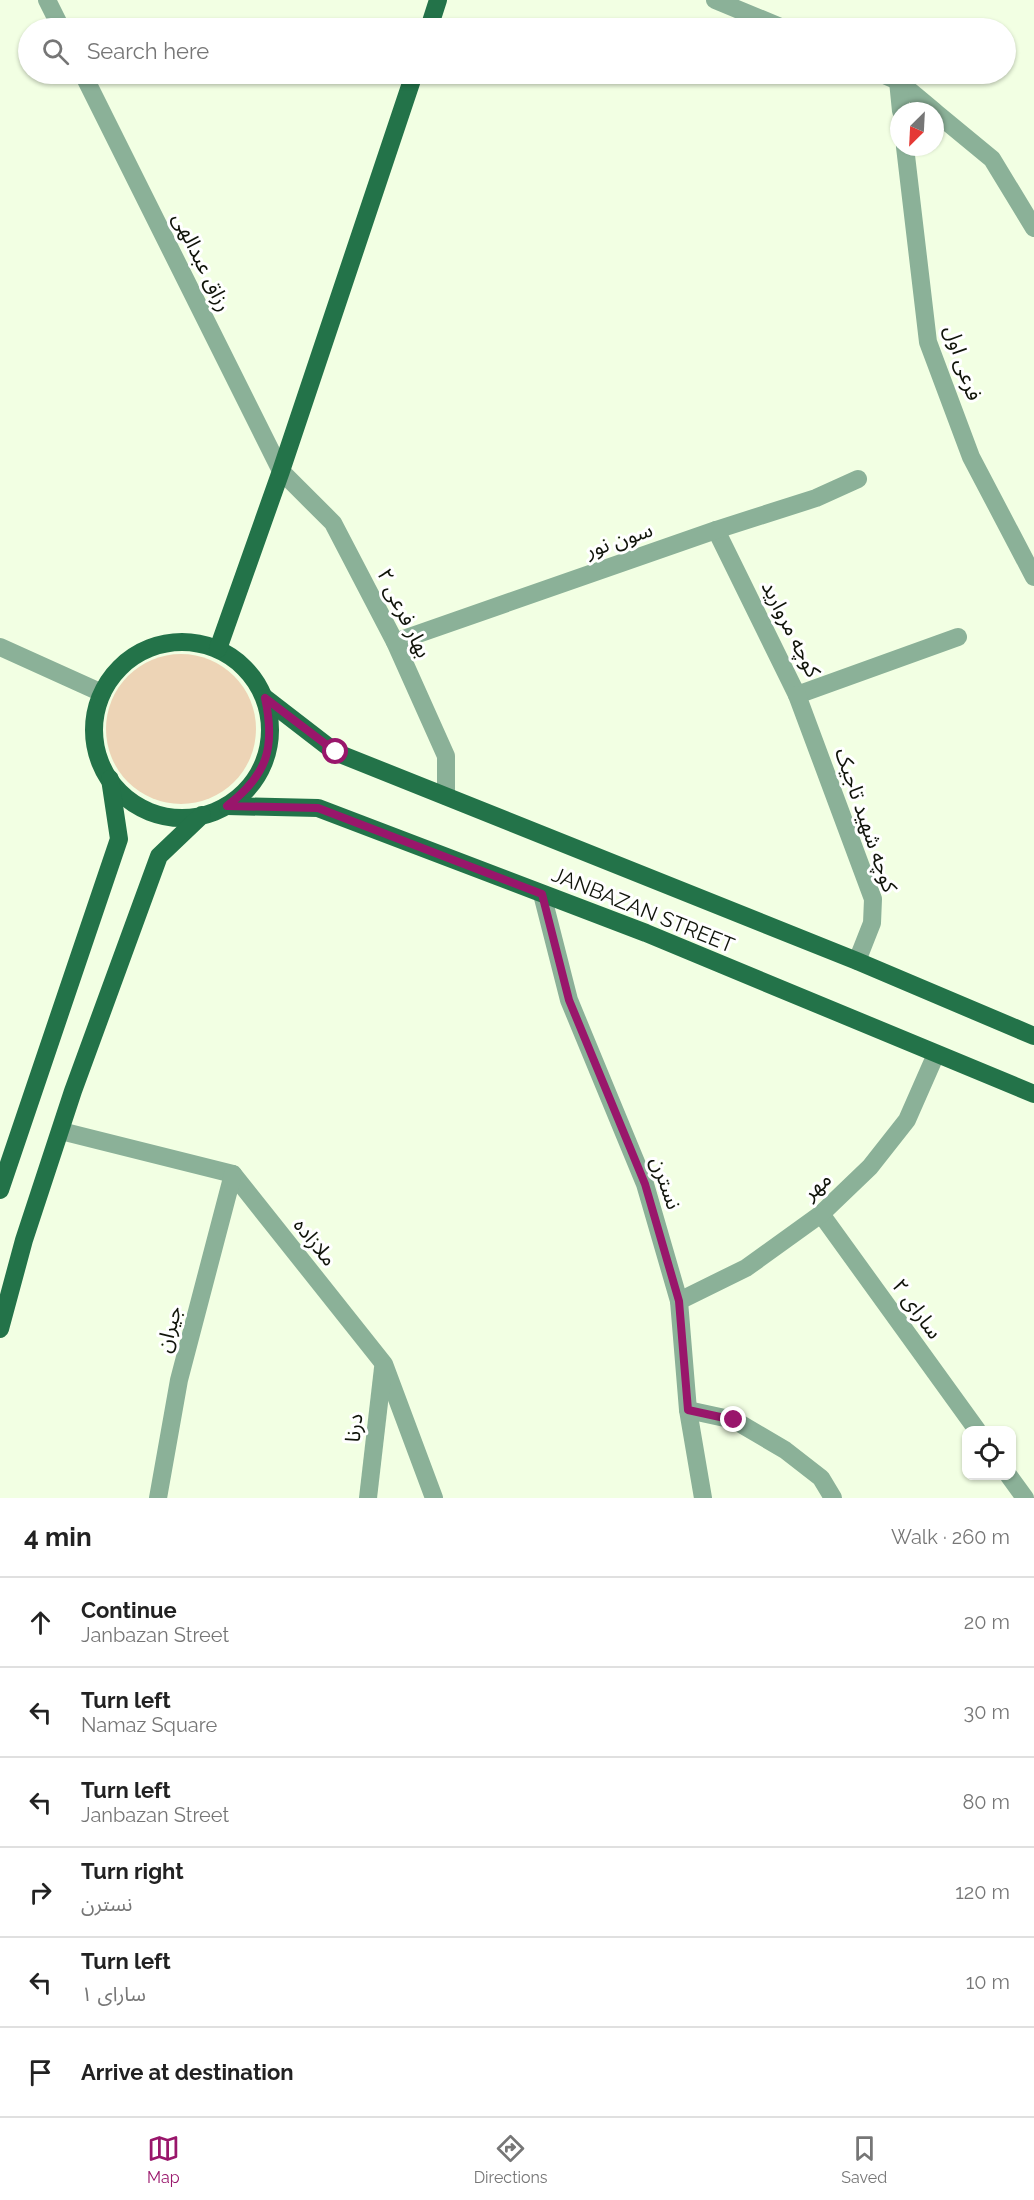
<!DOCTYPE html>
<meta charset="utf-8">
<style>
:root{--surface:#fff;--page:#f2f2f2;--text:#222;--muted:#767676;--line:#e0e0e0;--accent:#99166b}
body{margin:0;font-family:Raleway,"Noto Sans Arabic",sans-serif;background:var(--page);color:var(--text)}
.controls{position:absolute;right:18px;bottom:18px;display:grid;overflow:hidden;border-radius:12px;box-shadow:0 2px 4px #0004}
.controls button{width:54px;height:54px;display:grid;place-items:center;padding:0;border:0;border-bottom:2px solid var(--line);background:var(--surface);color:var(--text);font:30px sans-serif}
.compass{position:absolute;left:890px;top:102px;width:54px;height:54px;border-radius:50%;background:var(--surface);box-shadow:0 2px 4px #0004;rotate:204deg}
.stop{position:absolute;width:18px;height:18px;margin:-14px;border:4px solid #99166b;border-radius:50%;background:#fff}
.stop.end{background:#99166b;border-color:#fff;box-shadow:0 2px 6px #0008}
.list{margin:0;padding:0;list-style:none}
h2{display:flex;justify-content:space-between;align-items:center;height:78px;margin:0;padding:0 24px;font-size:26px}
h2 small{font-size:20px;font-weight:400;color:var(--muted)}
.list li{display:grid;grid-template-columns:39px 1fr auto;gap:18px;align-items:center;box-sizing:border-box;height:90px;padding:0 24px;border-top:2px solid var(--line)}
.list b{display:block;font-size:22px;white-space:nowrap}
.list p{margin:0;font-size:20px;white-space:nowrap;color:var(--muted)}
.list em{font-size:20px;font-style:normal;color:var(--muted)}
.icon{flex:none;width:33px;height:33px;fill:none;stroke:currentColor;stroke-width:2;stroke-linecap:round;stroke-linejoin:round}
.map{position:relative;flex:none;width:1034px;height:1498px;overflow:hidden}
.search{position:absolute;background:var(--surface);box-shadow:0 2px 4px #0004;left:18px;right:18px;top:18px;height:66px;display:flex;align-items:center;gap:15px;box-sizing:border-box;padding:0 21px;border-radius:33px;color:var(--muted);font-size:22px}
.sheet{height:618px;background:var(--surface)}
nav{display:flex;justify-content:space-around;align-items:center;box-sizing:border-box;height:84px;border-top:2px solid var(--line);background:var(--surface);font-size:16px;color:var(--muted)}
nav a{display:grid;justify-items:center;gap:3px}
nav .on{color:var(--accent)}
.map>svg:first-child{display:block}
.green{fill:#edd4b6}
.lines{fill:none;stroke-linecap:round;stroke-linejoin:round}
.minor{stroke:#8bb198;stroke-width:18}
.major{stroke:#237349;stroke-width:18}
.route{stroke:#99166b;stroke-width:8}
.labels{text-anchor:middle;stroke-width:6;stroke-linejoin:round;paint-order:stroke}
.street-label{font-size:21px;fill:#10140a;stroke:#fff}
</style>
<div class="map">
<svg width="1034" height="1498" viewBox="0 0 1034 1498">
<rect width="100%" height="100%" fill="#f2ffe3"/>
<!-- green -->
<circle class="green" cx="181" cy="729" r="75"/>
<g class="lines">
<!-- minor -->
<g class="minor">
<path d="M47,0L61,28"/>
<path d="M715,0L783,28"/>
<path d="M83,74L281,471L333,523L395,642L446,756V796"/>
<path d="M882,74L898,81L934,111"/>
<path d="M898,81L901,111"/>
<path d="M935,112L992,159L1034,228"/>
<path d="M905,147L928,342L971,457L1034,577"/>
<path d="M716,530L797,695L958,637"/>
<path d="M395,642L716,530L816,498L858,479"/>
<path d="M0,647L102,693"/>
<path d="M797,695L873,899L872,923L857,961"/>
<path d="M542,894L569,1000L645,1184L679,1301L688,1410L703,1498"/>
<path d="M61,1131L233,1174L384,1364L434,1498"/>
<path d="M821,1214L977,1430"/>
<path d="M679,1301L746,1268L821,1214L870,1167L907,1120L936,1054"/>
<path d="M688,1410L734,1420L785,1450L821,1478L833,1498"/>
<path d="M1009,1476L1025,1498"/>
<path d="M158,1498L179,1380L233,1174"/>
<path d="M368,1498L383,1368"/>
</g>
<!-- major -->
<g class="major">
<path d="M429,28L438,0"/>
<circle cx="182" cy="730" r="88"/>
<path d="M218,649L281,471L414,74"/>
<path d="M265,698L335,752L857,961L1034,1036"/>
<path d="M227,806L318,808L646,933L1034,1094"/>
<path d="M0,1190L119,839L110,779"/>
<path d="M0,1329L24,1240L73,1091L159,856L202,815"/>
</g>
</g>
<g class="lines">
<!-- route -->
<path class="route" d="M336,752L265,698C276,748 267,775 227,806L318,808L542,894L569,1000L645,1184L679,1301L688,1410L734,1420"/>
</g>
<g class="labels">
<!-- street labels -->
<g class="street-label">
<text transform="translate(202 262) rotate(64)" y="7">رزاق عبدالهی</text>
<text transform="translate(963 363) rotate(72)" y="7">فرعی اول</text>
<text transform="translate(619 540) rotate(-19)" y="7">سون نور</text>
<text transform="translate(404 613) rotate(64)" y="7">بهار فرعی ۲</text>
<text transform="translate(791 629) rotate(63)" y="7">کوچه مروارید</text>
<text transform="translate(866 820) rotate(71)" y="7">کوچه شهید تاجیک</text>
<text transform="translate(643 910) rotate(22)" y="7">JANBAZAN STREET</text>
<text transform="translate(666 1183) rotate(71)" y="7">نسترن</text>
<text transform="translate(817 1186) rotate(-42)" y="7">مهر</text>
<text transform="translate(315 1242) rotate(51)" y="7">ملازاده</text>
<text transform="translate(917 1309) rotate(54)" y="7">سارای ۲</text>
<text transform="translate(169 1329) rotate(-75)" y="7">جیران</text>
<text transform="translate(354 1428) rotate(-84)" y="7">درنا</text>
</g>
</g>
</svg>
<div class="controls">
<button><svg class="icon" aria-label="locate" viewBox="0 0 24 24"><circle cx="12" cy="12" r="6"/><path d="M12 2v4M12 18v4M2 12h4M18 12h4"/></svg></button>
</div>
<svg class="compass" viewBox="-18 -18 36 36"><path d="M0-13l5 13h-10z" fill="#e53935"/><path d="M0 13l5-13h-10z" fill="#767676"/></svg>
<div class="stop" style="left:336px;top:752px"></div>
<div class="stop end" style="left:734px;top:1420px"></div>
<div class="search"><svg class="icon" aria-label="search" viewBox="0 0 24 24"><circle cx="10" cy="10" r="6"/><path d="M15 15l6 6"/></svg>Search here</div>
</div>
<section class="sheet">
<h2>4 min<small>Walk · 260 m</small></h2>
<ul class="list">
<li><svg class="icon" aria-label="ahead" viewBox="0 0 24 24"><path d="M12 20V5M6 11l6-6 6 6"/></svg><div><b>Continue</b><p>Janbazan Street</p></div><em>20 m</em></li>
<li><svg class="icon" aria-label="left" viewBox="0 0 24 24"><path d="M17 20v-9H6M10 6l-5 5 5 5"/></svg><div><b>Turn left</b><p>Namaz Square</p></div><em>30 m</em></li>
<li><svg class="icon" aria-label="left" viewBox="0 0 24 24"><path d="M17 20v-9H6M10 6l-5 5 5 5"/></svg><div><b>Turn left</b><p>Janbazan Street</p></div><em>80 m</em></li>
<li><svg class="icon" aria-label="right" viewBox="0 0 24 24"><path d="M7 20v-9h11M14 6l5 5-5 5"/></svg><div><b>Turn right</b><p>نسترن</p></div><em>120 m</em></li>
<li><svg class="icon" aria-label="left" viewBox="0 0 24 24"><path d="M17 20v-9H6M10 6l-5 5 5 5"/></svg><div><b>Turn left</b><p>سارای ۱</p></div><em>10 m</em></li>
<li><svg class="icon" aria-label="arrive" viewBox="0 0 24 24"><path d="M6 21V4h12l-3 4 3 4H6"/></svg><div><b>Arrive at destination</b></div></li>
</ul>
</section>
<nav>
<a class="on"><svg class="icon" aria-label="map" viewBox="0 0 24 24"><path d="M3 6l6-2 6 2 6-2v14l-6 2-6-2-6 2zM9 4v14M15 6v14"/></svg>Map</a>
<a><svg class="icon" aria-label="directions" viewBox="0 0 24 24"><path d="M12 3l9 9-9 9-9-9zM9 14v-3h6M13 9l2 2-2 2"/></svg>Directions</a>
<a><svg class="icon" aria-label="saved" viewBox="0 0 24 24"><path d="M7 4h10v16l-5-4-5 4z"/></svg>Saved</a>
</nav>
